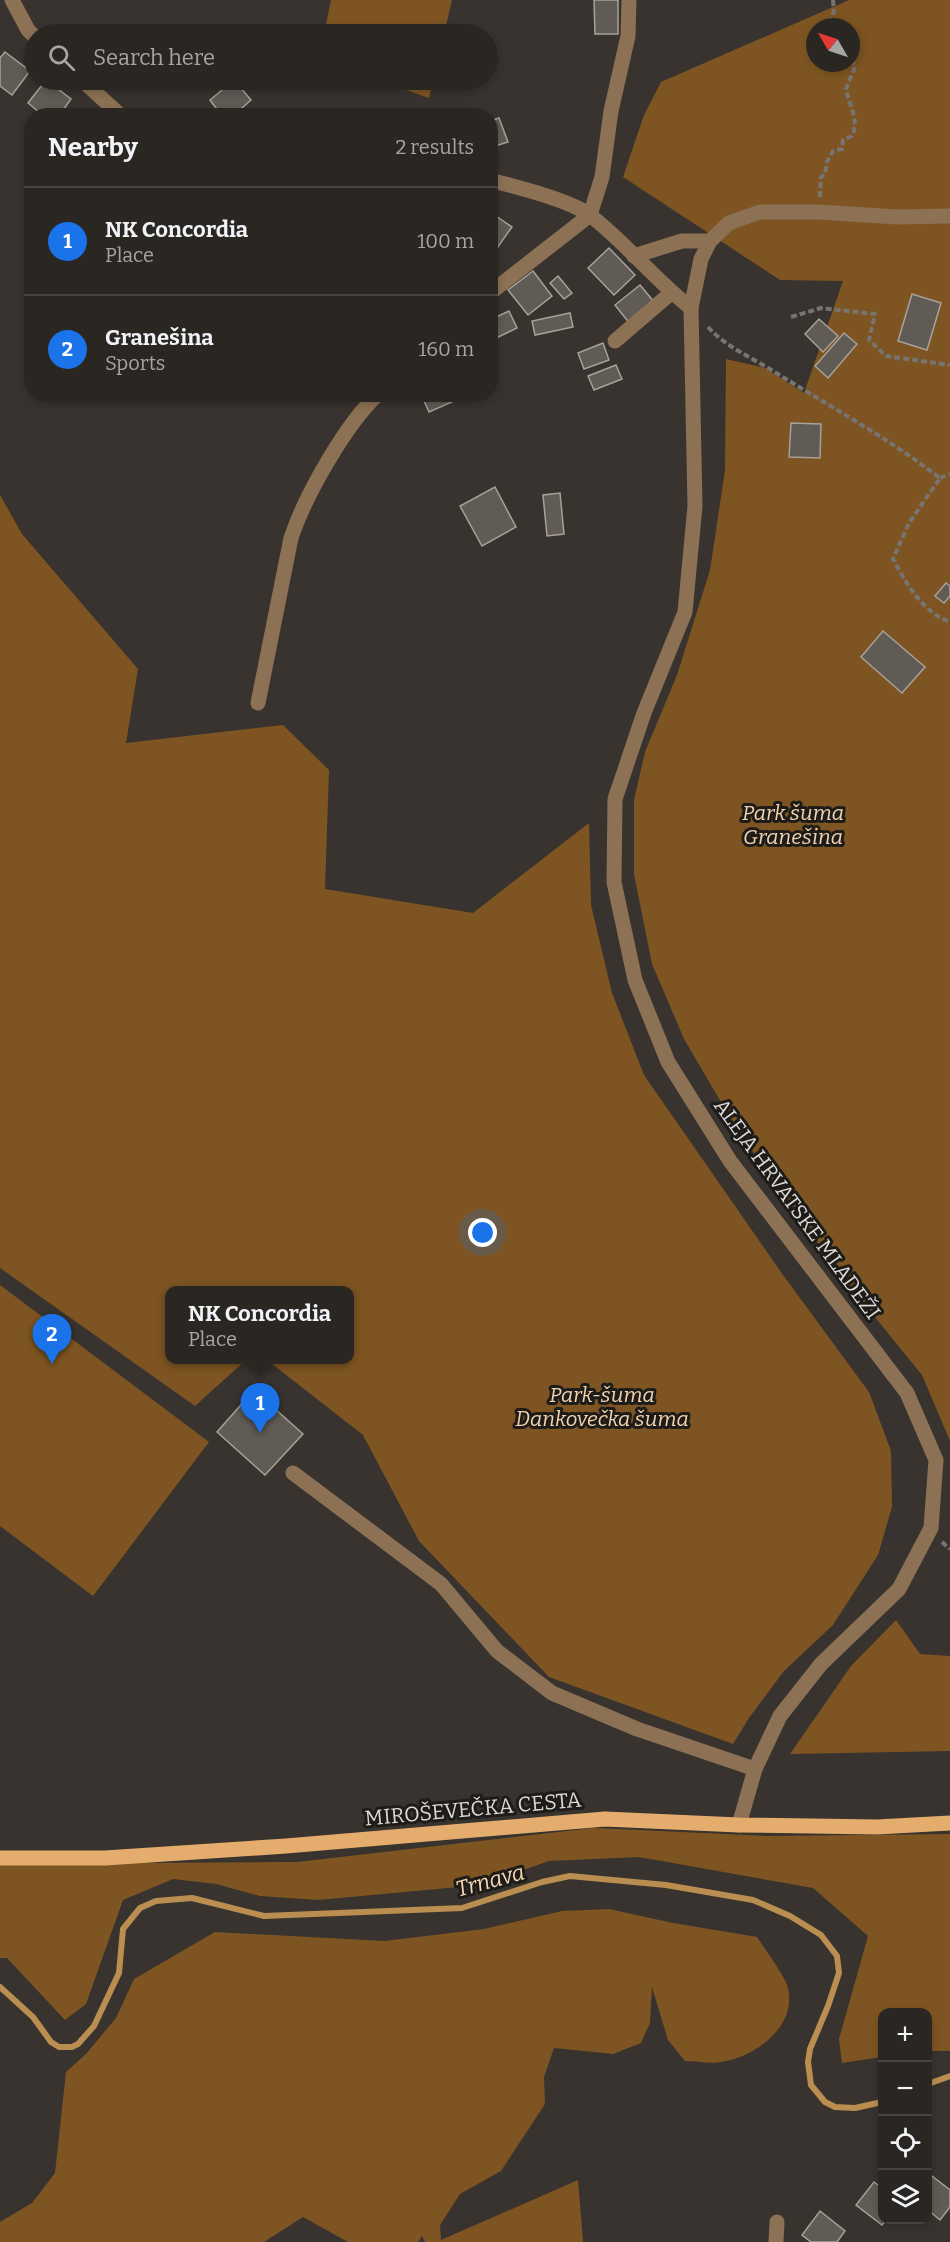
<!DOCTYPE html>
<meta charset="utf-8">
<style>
:root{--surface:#2a2622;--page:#36322f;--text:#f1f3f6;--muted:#a5a5a5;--line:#464340;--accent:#1a73e8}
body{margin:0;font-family:Bitter,serif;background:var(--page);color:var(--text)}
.controls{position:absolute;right:18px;bottom:18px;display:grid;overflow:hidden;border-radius:12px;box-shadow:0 3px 9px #0003}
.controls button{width:54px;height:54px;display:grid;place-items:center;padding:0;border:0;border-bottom:2px solid var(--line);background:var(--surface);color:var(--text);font:30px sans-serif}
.compass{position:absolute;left:806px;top:18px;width:54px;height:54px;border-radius:50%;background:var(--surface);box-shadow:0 3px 9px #0003;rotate:309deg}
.you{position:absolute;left:483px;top:1233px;width:21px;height:21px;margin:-15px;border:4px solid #fff;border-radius:50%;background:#1a73e8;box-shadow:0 0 0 9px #1a73e833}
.badge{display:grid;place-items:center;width:39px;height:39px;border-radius:50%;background:var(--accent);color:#fff;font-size:20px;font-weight:700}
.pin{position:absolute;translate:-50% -50px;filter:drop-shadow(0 2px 3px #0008)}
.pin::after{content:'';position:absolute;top:32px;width:21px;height:18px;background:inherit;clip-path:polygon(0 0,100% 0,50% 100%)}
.popup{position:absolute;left:165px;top:1286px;width:189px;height:78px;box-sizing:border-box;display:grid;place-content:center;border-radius:12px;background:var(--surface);filter:drop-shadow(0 2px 4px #0005);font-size:20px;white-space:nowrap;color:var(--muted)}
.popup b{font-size:22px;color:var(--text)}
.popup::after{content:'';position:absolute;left:50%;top:100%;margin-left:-12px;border:12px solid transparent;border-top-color:var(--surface)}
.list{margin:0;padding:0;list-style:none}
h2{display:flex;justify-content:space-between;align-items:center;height:78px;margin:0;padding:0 24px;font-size:26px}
h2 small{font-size:20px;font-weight:400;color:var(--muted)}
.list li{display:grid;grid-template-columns:39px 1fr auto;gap:18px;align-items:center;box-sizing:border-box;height:108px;padding:0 24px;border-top:2px solid var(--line)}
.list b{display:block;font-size:22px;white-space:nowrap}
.list p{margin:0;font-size:20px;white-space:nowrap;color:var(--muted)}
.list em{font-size:20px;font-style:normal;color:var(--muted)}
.icon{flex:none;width:33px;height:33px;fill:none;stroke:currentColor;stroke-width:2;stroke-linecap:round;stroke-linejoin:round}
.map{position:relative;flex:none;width:950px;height:2242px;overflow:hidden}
.search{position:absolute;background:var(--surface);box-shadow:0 3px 9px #0003;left:24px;top:24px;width:474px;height:66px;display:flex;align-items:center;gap:15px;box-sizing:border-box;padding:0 21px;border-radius:33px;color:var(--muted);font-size:22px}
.panel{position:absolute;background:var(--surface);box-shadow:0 3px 9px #0003;left:24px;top:108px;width:474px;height:294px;border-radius:24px}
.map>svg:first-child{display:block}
.green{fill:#7e5522;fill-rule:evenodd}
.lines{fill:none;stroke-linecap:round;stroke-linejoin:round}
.stream{stroke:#ba8e50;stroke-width:6}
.building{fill:#605b55;stroke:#a7a19a;stroke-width:1.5}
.path{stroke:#787470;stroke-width:4;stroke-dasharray:6 3;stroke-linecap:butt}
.minor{stroke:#8c7154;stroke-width:15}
.major{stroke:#e4ac6d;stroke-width:15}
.labels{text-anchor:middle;stroke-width:6;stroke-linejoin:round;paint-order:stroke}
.park-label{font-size:21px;font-style:italic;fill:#f3d2ae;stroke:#1e1c19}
.street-label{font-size:21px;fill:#dcd9d6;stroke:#1e1c19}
.water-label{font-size:22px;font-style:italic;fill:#f8d7b2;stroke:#1e1c19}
</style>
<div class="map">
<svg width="950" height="2242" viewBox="0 0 950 2242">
<rect width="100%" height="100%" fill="#38332e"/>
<!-- green -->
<g class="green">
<path d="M331,0H452L444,34H324Z"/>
<path d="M849,0H950V1441L922,1375L839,1273L738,1131L684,1039L652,964L634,874V800L645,752L677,675L710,570L725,470L726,359L765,368L804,393L843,281L780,280L623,177L644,115L661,82ZM815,27H851V63H815Z"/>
<path d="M377,80H433L429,98Z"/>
<path d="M0,495L22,534L138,669L126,743L283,725L329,770L325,889L473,913L589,823L591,905L612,993L644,1075L783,1275L869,1392L891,1451L892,1507L878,1555L833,1625L784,1671L749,1718L733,1744L549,1677L419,1541L363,1435L267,1360H350V1290H170V1360H246L195,1406L0,1268Z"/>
<path d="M0,1285L209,1442L93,1596L0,1526Z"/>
<path d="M896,1620L920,1654L950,1656V1751L790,1754L851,1666Z"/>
<path d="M593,1828L769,1836L950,1834V2051H928V2012H882V2057L842,2063L839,2039L868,1936L813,1888L639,1857L549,1861L480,1885L318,1900L260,1896L216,1884L173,1879L123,1900L86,2004L65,2020L7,1958H0V1864L297,1862Z"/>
<path d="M609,1909L673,1923L757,1937C764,1948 786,1977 788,1988C797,2027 755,2057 721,2062C710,2064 696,2061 685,2061L668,2040L652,1987L650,2023L641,2043L613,2054L554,2048L544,2077L545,2104L501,2171L460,2194L440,2225L441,2240L578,2180L583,2242H425L422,2236L418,2242H348L303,2217L264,2242H0V2222L32,2203L55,2173L66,2072L86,2054L116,2018L134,1979L215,1932L384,1941L484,1929L562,1911Z"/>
</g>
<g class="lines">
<!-- stream -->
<g class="stream">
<path d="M0,1987L33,2017L51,2042L59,2047H72L78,2044L94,2026L119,1973L123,1929L140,1908L156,1901L192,1898L264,1916L462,1908L542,1882L570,1876L666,1885L753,1900L790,1916L821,1935L837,1956L839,1973L828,2006L810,2049L808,2062L811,2085L825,2102L835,2107L855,2108L882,2102"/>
<path d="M928,2084L950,2076"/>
</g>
</g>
<!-- building -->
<g class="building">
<path d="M594,0H618V34H595Z"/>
<path d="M5,52L30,71L12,95L0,86V58Z"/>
<path d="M46,80L71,99L59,116H44L28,103Z"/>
<path d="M113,80H141L117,89Z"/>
<path d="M234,80L251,100L233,116H222L210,100Z"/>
<path d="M499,118L508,142L495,146L490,135V121Z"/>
<path d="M493,214L512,227L490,258V218Z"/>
<path d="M609,248L635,275L614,295L588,268Z"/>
<path d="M533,271L552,296L528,315L508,290Z"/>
<path d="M558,276L572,293L564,299L550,283Z"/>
<path d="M640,285L655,303L630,324L615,305Z"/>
<path d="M912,294L941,303L927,350L898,341Z"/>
<path d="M509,311L517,328L490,341V320Z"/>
<path d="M570,313L573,327L535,335L532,321Z"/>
<path d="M819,319L838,336L823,352L805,334Z"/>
<path d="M844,333L857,344L828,378L815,366Z"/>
<path d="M603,343L609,360L584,369L578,353Z"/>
<path d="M616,365L622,379L594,390L588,376Z"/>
<path d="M421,394H459L461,398L429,412Z"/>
<path d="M791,423L821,424L820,458L789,457Z"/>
<path d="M495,487L516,527L482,546L460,506Z"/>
<path d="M560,493L564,534L547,536L543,495Z"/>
<path d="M946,583L950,586V596L944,603L935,596Z"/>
<path d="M883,631L925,667L902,693L861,657Z"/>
<path d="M254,1390L303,1434L265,1475L217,1432Z"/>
<path d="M932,2176L950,2190V2207L940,2220L928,2210V2183Z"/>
<path d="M874,2182L882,2188V2220H886L882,2225L856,2205Z"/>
<path d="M820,2211L845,2231L837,2242H811L802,2235Z"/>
</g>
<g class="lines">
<!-- path -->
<g class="path">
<path d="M833,0L834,11L831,21L836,27"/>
<path d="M820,197L821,177L825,174L827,162L833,151L842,149L843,140L852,136C860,121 849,105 846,89L855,67L851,59"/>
<path d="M791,317L821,308L875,314L869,340L886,356L950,365"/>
<path d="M708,327C726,347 751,357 773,371C829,406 888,438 940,478L909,523L893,559C906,583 922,612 950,622"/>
<path d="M940,478L950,474"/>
<path d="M942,1542L950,1549"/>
</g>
<!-- minor -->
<g class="minor">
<path d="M12,0L28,30L34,36"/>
<path d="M82,80L121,116"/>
<path d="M490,180C516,187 571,200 591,216C627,244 655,280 691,308"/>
<path d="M634,256L682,241H710"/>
<path d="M490,293L590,215L602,177L611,111L628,36L629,0"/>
<path d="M615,341L671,293"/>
<path d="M258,703L291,538C305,496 345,425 378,394"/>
<path d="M293,1473L441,1584L497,1651L552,1693L637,1729L755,1769"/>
<path d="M739,1825L755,1769L780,1716L821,1664L899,1589L931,1528L936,1460L907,1393L730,1161L668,1062L635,980L614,882L615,799L644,713L685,612L695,506L691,308L701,259L710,241L729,223L760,212H819L897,217L950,216"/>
<path d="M776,2242L777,2222"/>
</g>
<!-- major -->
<path class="major" d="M0,1858H105L286,1846L605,1819L739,1825L877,1827L950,1823"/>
</g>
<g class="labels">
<!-- park labels -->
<g class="park-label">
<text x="793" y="820">Park šuma<tspan x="793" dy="24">Granešina</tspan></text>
<text x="602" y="1402">Park-šuma<tspan x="602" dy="24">Dankovečka šuma</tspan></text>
</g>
<!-- street labels -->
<g class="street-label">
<text transform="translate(797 1209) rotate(54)" y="7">ALEJA HRVATSKE MLADEŽI</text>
<text transform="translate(473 1809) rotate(-5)" y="7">MIROŠEVEČKA CESTA</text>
</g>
<!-- water labels -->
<g class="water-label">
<text transform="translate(490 1880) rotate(-15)" y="8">Trnava</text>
</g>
</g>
</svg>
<div class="controls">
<button>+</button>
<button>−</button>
<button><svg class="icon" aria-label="locate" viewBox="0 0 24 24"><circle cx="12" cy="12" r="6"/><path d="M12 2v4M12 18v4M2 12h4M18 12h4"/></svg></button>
<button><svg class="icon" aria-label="layers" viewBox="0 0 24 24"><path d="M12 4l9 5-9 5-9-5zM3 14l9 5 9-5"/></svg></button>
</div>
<svg class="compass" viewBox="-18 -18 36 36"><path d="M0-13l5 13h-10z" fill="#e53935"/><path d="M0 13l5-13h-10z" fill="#a5a5a5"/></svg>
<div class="you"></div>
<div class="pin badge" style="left:260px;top:1433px">1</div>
<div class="popup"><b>NK Concordia</b>Place</div>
<div class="pin badge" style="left:52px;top:1364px">2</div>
<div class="search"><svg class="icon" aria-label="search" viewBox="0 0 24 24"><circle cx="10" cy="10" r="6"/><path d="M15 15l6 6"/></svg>Search here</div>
<section class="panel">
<h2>Nearby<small>2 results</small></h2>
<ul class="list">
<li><span class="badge">1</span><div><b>NK Concordia</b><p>Place</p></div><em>100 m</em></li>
<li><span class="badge">2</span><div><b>Granešina</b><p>Sports</p></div><em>160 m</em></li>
</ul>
</section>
</div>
